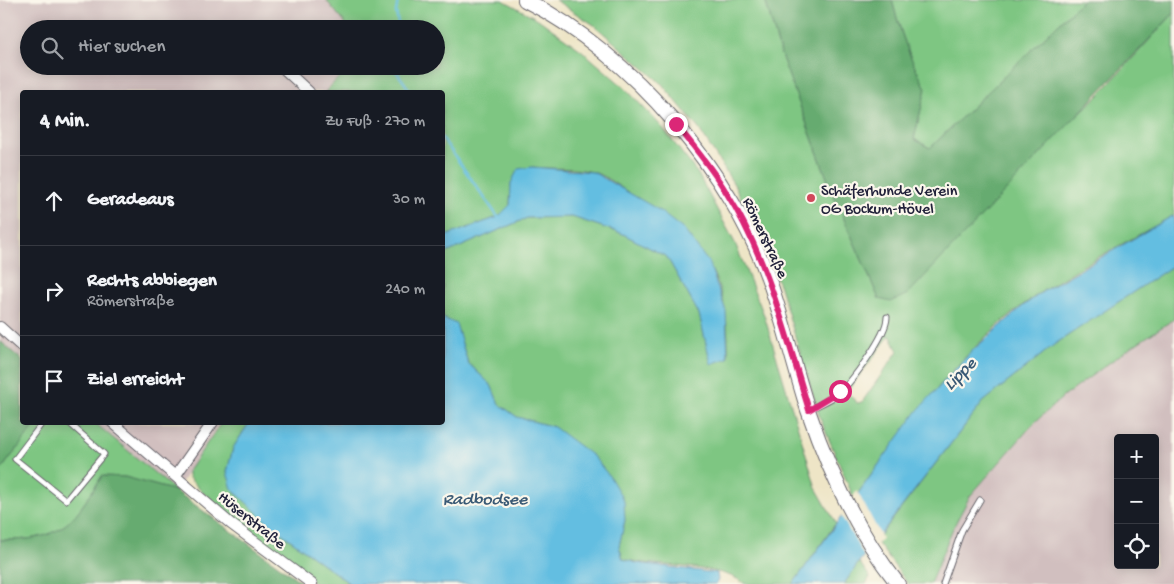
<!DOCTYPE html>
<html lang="de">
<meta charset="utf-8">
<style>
:root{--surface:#171b24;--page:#20242c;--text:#f1f3f6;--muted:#9ea1a6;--line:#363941}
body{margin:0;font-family:"Gochi Hand",sans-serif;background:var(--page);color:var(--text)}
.controls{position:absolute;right:15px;bottom:15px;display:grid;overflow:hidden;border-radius:5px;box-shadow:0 2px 12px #0003}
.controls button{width:45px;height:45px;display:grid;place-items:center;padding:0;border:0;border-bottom:1px solid var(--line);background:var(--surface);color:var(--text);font:25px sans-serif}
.stop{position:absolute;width:15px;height:15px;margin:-11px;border:4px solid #db2777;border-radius:50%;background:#fff}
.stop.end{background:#db2777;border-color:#fff;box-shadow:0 1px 5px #0008}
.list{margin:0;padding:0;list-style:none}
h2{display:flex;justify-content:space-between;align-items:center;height:65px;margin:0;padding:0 20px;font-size:21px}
h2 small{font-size:16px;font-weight:400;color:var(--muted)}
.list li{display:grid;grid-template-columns:32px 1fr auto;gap:15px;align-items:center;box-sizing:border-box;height:90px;padding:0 20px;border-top:1px solid var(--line)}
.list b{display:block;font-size:19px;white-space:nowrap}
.list p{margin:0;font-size:16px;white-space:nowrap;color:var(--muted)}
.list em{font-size:16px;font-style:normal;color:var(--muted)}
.icon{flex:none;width:28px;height:28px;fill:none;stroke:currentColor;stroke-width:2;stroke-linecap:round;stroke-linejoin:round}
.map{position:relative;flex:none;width:1174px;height:584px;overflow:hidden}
.search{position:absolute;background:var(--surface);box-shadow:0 2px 12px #0003;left:20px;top:20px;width:425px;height:55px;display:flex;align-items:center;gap:12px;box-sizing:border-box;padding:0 18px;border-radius:28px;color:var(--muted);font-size:19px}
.panel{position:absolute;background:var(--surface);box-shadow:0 2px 12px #0003;left:20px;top:90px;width:425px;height:335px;border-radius:5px}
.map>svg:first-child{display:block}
.industrial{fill:#d1bfbf;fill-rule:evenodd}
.green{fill:#7ec682;stroke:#50745e;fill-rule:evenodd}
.forest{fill:#66ab70;stroke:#446656}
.water{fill:#64bee1;stroke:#43708e}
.pier{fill:#eee5c6}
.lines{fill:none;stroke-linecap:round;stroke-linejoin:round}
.stream{stroke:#64bee1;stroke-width:2.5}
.service-casing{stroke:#69666c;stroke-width:7}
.minor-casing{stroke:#69666c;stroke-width:12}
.secondary-casing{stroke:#69666c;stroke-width:16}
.service{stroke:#fff;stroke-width:5}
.minor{stroke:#fff;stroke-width:10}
.secondary{stroke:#fff;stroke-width:14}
.route{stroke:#db2777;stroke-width:6}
.poi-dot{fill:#d1495b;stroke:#fbf7ec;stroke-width:2}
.labels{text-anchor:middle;stroke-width:4.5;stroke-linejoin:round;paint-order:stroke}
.poi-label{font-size:16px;fill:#22223b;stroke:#fbf7ec;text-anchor:start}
.street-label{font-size:16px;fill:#22223b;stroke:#fbf7ec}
.water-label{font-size:18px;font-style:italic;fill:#395975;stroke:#fbf7ec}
</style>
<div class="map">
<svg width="1174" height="584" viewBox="0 0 1174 584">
<rect width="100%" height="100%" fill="#fbf7ec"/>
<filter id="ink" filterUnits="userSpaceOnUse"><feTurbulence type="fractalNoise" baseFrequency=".02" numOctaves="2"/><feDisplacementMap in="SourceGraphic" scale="10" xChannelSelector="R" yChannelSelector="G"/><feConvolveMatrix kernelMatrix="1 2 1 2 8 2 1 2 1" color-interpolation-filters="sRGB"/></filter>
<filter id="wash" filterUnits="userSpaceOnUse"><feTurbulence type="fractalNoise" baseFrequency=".0096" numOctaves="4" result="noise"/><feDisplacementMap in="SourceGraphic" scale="20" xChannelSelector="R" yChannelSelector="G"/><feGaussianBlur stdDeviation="1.12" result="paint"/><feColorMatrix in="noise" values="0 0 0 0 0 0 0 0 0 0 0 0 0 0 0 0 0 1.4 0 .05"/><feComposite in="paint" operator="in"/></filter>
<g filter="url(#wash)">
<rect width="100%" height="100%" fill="#eee5c6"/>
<!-- industrial -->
<g class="industrial">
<path d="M0,0H327L350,29H29V66H350L325,92H22V360L0,341Z"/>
<path d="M1174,319V584H927L930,583L953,528L970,496L1034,423L1064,396L1124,352ZM1118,438H1155V565H1118Z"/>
<path d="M95,423H220L176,491Z"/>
</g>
<!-- green -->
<g class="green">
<path d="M326,0H503L538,19L581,50L625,88L662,127L698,174L735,243L764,315L816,488L836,523L793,584H745C720,563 656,568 623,559L619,546L625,520L554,427L517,417L499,404L491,385L468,363L456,324L443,318V258L446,253L527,218L572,217L621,233L667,257L699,314L711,363L728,358C730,277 701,235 632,195C621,188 606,176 593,172C574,167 551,169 532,167L511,183L510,205L498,217L443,237L442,92H325L350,66H436V29H350Z"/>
<path d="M555,0H765L781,55L833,194L879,299L1098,96L1174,13V215C1124,244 1070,270 1023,305C954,358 904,429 854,499L820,418L780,287L766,251L735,186L699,129L662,84L594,25ZM890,335L898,351L862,402L857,403L847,392Z"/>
<path d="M892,0H1083L930,148L914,139L926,88C910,60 900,31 892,0Z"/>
<path d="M1174,265V319L1124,352L1064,396L1034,423L970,496L953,528L930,584H908L876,541L983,402L1055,344Z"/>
<path d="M37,423H95L176,491L125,477L102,476C71,525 62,541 0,540V471Z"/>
<path d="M221,423H249L233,448L227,472L269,524L350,584H316L223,514L188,477V471Z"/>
<path d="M859,562L870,577L866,584H844Z"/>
</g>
<!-- forest -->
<g class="forest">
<path d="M765,0H892C900,31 910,60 926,88L914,139L930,148L1083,0H1174V13L908,294L891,302L879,299L833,194L781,55Z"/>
<path d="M0,341L22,360V422L37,423L0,471Z"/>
<path d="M102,476L125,477L176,491L304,584H0V540C62,541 71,525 102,476Z"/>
</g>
<!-- water -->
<g class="water">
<path d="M532,167L593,172L657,209L684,230L709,263L726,311L728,358L711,364L699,314L667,257L621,233L572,217L527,218L446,253L443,258V237L498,217L510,205L511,183L518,169Z"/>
<path d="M1174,215V265L1055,344L983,402L859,562L844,584H793L918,410L972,351L1023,306L1045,290Z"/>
<path d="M443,318L456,324L468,363L491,385L499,404L517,417L554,427L593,456L610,477L624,501L625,520L619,546L623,559L637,563L717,573L718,580L716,584H350L269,524L232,489L227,472L233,448L249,423L442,422Z"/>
</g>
<!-- pier -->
<path class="pier" d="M857,491L882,538L865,558L840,514Z"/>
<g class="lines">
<!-- stream -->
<g class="stream">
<path d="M398,0L396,12L399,29"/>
<path d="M396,66V71L411,92"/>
<path d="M442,138L498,217"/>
</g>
</g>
</g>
<g filter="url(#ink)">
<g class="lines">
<!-- service casing -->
<g class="service-casing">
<g id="service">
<path d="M809,410C818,405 828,401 837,395C851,383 887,335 887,317"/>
<path d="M43,422L15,459L66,500L104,454L68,422"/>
<path d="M943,584L962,530L980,500"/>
</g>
</g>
<!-- minor casing -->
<g class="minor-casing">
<g id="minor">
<path d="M281,66L309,92"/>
<path d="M0,327L22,347"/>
<path d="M112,422L231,524L312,584"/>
<path d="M176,475L213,422"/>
</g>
</g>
<!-- secondary casing -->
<g class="secondary-casing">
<path id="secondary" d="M525,0C631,53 734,175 771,286C785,327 795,369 808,410C829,472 857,532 898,584"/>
</g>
<!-- service -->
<use href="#service" class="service"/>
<!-- minor -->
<use href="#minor" class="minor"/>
<!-- secondary -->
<use href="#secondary" class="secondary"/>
</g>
</g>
<g class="lines" filter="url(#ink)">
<!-- route -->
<path class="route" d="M676,124C693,146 712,168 726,192C768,258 786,336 809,410L840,391"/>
</g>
<!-- markers -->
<circle class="poi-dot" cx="811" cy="198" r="5"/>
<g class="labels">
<!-- poi labels -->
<g class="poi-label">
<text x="821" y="195">Schäferhunde Verein<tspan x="821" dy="18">OG Bockum-Hövel</tspan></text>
</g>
<!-- street labels -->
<g class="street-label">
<text transform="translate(767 237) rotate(65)" y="6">Römerstraße</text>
<text transform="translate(253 519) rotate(39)" y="6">Hüserstraße</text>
</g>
<!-- water labels -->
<g class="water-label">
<text transform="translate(959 373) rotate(-45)" y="6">Lippe</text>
<text x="485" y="504">Radbodsee</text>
</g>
</g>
</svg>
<div class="controls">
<button>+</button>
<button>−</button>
<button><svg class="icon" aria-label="locate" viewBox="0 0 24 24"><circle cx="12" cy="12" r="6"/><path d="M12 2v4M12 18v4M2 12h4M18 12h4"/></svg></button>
</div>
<div class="stop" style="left:840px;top:391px"></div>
<div class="stop end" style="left:676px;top:124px"></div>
<div class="search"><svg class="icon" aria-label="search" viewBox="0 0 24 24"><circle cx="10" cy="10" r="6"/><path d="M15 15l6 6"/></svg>Hier suchen</div>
<section class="panel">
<h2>4 Min.<small>Zu Fuß · 270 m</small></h2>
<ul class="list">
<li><svg class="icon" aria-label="ahead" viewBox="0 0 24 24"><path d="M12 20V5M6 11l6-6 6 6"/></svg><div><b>Geradeaus</b></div><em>30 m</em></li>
<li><svg class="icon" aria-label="right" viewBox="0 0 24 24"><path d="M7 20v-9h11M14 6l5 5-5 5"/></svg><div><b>Rechts abbiegen</b><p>Römerstraße</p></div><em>240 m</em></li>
<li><svg class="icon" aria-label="arrive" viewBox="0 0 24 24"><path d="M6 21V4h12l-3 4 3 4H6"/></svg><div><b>Ziel erreicht</b></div></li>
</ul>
</section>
</div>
